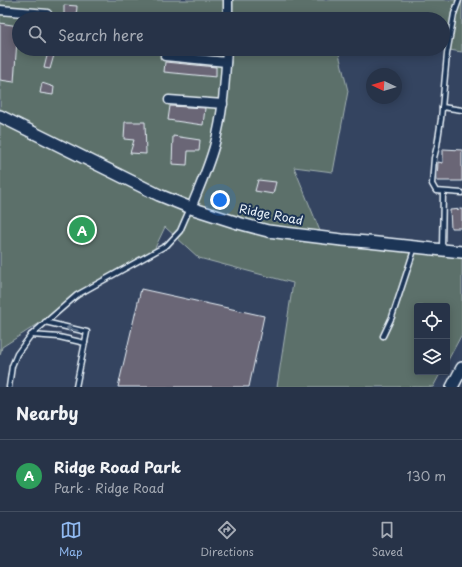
<!DOCTYPE html>
<meta charset="utf-8">
<style>
:root{--surface:#273348;--page:#333f52;--text:#f1f3f6;--muted:#a4aab4;--line:#434e60;--accent:#90b9f0}
body{margin:0;font-family:"Playpen Sans",sans-serif;background:var(--page);color:var(--text)}
.controls{position:absolute;right:12px;bottom:12px;display:grid;overflow:hidden;border-radius:4px;box-shadow:0 2px 10px #0003}
.controls button{width:36px;height:36px;display:grid;place-items:center;padding:0;border:0;border-bottom:1px solid var(--line);background:var(--surface);color:var(--text);font:20px sans-serif}
.compass{position:absolute;left:366px;top:68px;width:36px;height:36px;border-radius:50%;background:var(--surface);box-shadow:0 2px 10px #0003;rotate:274deg}
.you{position:absolute;left:220px;top:200px;width:14px;height:14px;margin:-10px;border:3px solid #fff;border-radius:50%;background:#1a73e8;box-shadow:0 0 0 6px #1a73e833}
.badge{display:grid;place-items:center;width:26px;height:26px;border-radius:50%;background:var(--accent);color:#fff;font-size:13px;font-weight:700}
.pin{position:absolute;translate:-50% -50%;border:2px solid #fff;box-shadow:0 1px 4px #0006}
.list{margin:0;padding:0;list-style:none}
h2{display:flex;justify-content:space-between;align-items:center;height:52px;margin:0;padding:0 16px;font-size:17px}
h2 small{font-size:13px;font-weight:400;color:var(--muted)}
.list li{display:grid;grid-template-columns:26px 1fr auto;gap:12px;align-items:center;box-sizing:border-box;height:72px;padding:0 16px;border-top:1px solid var(--line)}
.list b{display:block;font-size:15px;white-space:nowrap}
.list p{margin:0;font-size:13px;white-space:nowrap;color:var(--muted)}
.list em{font-size:13px;font-style:normal;color:var(--muted)}
.icon{flex:none;width:22px;height:22px;fill:none;stroke:currentColor;stroke-width:2;stroke-linecap:round;stroke-linejoin:round}
.map{position:relative;flex:none;width:462px;height:387px;overflow:hidden}
.search{position:absolute;background:var(--surface);box-shadow:0 2px 10px #0003;left:12px;right:12px;top:12px;height:44px;display:flex;align-items:center;gap:10px;box-sizing:border-box;padding:0 14px;border-radius:22px;color:var(--muted);font-size:15px}
.sheet{height:124px;background:var(--surface)}
nav{display:flex;justify-content:space-around;align-items:center;box-sizing:border-box;height:56px;border-top:1px solid var(--line);background:var(--surface);font-size:11px;color:var(--muted)}
nav a{display:grid;justify-items:center;gap:2px}
nav .on{color:var(--accent)}
.map>svg:first-child{display:block}
.green{fill:#5b6f6a;stroke:#a2b0b1}
.building{fill:#6b6676;stroke:#e8f1f8}
.lines{fill:none;stroke-linecap:round;stroke-linejoin:round}
.lane-casing{stroke:#e8f1f8;stroke-width:7}
.street-casing{stroke:#e8f1f8;stroke-width:11}
.secondary-casing{stroke:#e8f1f8;stroke-width:14}
.lane{stroke:#1d3557;stroke-width:4}
.street{stroke:#1d3557;stroke-width:8}
.secondary{stroke:#1d3557;stroke-width:11}
.oneway{stroke:#64778f}
.labels{text-anchor:middle;stroke-width:4;stroke-linejoin:round;paint-order:stroke}
.street-label{font-size:12px;fill:#e8f1f8;stroke:#1d3557}
</style>
<div class="map">
<svg width="462" height="387" viewBox="0 0 462 387">
<rect width="100%" height="100%" fill="#344460"/>
<filter id="ink" filterUnits="userSpaceOnUse"><feTurbulence type="fractalNoise" baseFrequency=".025" numOctaves="2"/><feDisplacementMap in="SourceGraphic" scale="8" xChannelSelector="R" yChannelSelector="G"/><feConvolveMatrix kernelMatrix="1 2 1 2 8 2 1 2 1" color-interpolation-filters="sRGB"/></filter>
<g filter="url(#ink)">
<!-- green -->
<path class="green" d="M0,0H462V52L443,49V19H19V49H344L339,54L348,91L333,172L294,167L322,236L462,254V334L447,362V306H417V372H441L433,387H277L293,283L199,258L165,227L154,250L2,347L0,355Z"/>
<!-- building -->
<g class="building">
<path d="M64,5L77,6L76,19H64Z"/>
<path d="M0,23L18,26L14,82L0,80Z"/>
<path d="M54,55L50,69L44,68L47,56Z"/>
<path d="M165,62L216,67V77L164,72Z"/>
<path d="M42,83L54,87L53,95L40,93Z"/>
<path d="M170,106L205,108L203,125L168,120Z"/>
<path d="M125,122H145L146,154L130,153L134,140L124,139Z"/>
<path d="M173,136L200,140L199,151H188L187,165L172,164Z"/>
<path d="M443,149L462,150V181H437L438,162L443,163Z"/>
<path d="M258,180L276,182L273,194L255,191Z"/>
<path d="M462,209V228H451L450,210Z"/>
<path d="M141,289L264,316L249,387H118Z"/>
</g>
<g class="lines">
<!-- lane casing -->
<g class="lane-casing">
<g id="lane">
<path d="M459,0L454,14L447,54L441,119L437,146L434,158L432,184L436,191L462,193"/>
<path d="M442,107L462,110"/>
<path d="M442,249L443,192"/>
<path d="M45,322L87,332L76,387"/>
<path d="M31,335L59,337L85,343"/>
<path d="M383,336L392,317L415,247"/>
<path d="M9,387L12,366L17,354L31,335L77,295L167,245L180,231L190,208"/>
</g>
</g>
<!-- street casing -->
<g class="street-casing">
<g id="street">
<path d="M0,10L47,14"/>
<path d="M228,19V0"/>
<path d="M165,56L226,62"/>
<path d="M169,100L223,104"/>
<path d="M191,208C199,188 208,168 214,147C223,115 225,82 227,49"/>
</g>
</g>
<!-- secondary casing -->
<g class="secondary-casing">
<g id="secondary">
<path d="M0,116L159,195L191,208L238,223L268,231L342,240L368,242L462,252"/>
<path d="M452,387L462,368"/>
</g>
</g>
<!-- lane -->
<use href="#lane" class="lane"/>
<!-- street -->
<use href="#street" class="street"/>
<!-- secondary -->
<use href="#secondary" class="secondary"/>
</g>
<!-- one-way arrows -->
<defs><path id="oneway-shaft" d="M-6 0H5M1.5-3L5.5 0L1.5 3" fill="none" stroke-width="1.6" stroke-linecap="round" stroke-linejoin="round"/></defs>
<use class="oneway" href="#oneway-shaft" transform="translate(72 329) rotate(-166)"/>
</g>
<g class="labels">
<!-- street labels -->
<g class="street-label">
<text transform="translate(271 215) rotate(11)" y="4">Ridge Road</text>
</g>
</g>
</svg>
<div class="controls">
<button><svg class="icon" aria-label="locate" viewBox="0 0 24 24"><circle cx="12" cy="12" r="6"/><path d="M12 2v4M12 18v4M2 12h4M18 12h4"/></svg></button>
<button><svg class="icon" aria-label="layers" viewBox="0 0 24 24"><path d="M12 4l9 5-9 5-9-5zM3 14l9 5 9-5"/></svg></button>
</div>
<svg class="compass" viewBox="-18 -18 36 36"><path d="M0-13l5 13h-10z" fill="#e53935"/><path d="M0 13l5-13h-10z" fill="#a4aab4"/></svg>
<div class="you"></div>
<div class="pin badge" style="left:82px;top:230px;background:#2e9e5b">A</div>
<div class="search"><svg class="icon" aria-label="search" viewBox="0 0 24 24"><circle cx="10" cy="10" r="6"/><path d="M15 15l6 6"/></svg>Search here</div>
</div>
<section class="sheet">
<h2>Nearby<small></small></h2>
<ul class="list">
<li><span class="badge" style="background:#2e9e5b">A</span><div><b>Ridge Road Park</b><p>Park · Ridge Road</p></div><em>130 m</em></li>
</ul>
</section>
<nav>
<a class="on"><svg class="icon" aria-label="map" viewBox="0 0 24 24"><path d="M3 6l6-2 6 2 6-2v14l-6 2-6-2-6 2zM9 4v14M15 6v14"/></svg>Map</a>
<a><svg class="icon" aria-label="directions" viewBox="0 0 24 24"><path d="M12 3l9 9-9 9-9-9zM9 14v-3h6M13 9l2 2-2 2"/></svg>Directions</a>
<a><svg class="icon" aria-label="saved" viewBox="0 0 24 24"><path d="M7 4h10v16l-5-4-5 4z"/></svg>Saved</a>
</nav>
